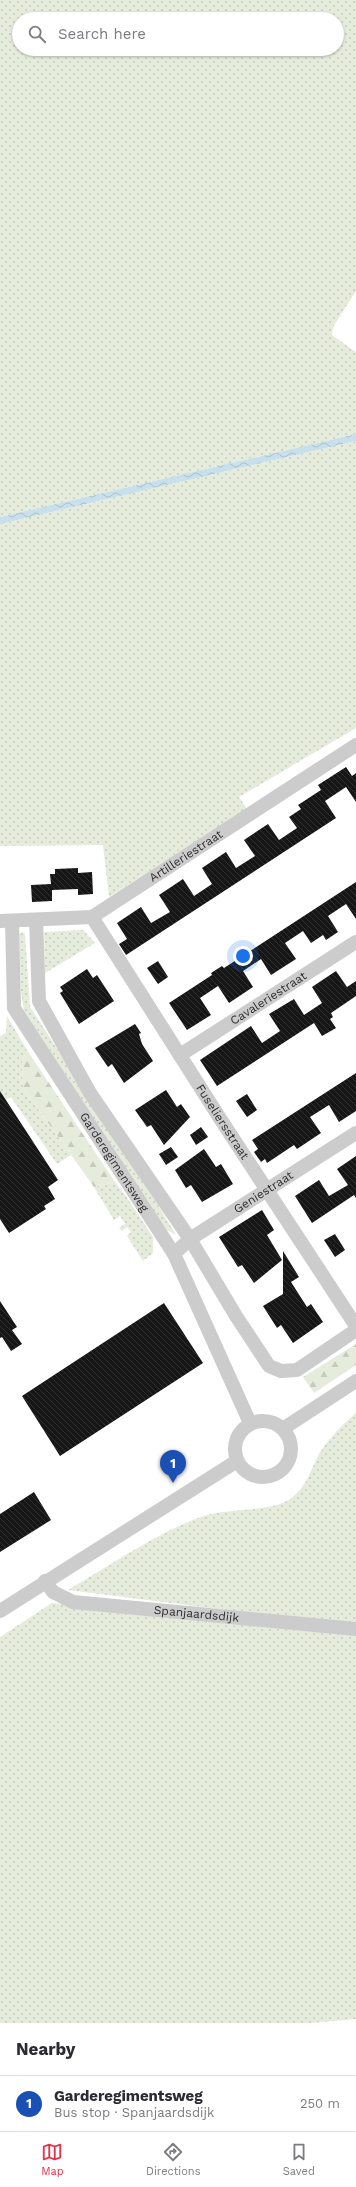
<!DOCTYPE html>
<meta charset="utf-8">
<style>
:root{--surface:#fff;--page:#f2f2f3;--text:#2b2b33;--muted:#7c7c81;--line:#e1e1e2;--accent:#e63049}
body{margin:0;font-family:"Work Sans",sans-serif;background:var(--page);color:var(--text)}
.you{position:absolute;left:243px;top:956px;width:14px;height:14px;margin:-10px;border:3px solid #fff;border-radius:50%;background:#1a73e8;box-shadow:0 0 0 6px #1a73e833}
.badge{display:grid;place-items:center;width:26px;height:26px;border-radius:50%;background:var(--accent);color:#fff;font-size:13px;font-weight:700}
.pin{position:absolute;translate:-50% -33px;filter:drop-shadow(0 1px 2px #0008)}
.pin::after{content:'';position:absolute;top:21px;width:14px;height:12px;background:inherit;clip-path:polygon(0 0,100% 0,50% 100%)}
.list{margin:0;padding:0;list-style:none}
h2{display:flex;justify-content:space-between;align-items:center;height:52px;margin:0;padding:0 16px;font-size:17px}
h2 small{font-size:13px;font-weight:400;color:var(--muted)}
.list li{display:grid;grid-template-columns:26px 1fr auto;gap:12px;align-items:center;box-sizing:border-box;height:56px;padding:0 16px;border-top:1px solid var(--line)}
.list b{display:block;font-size:15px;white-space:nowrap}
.list p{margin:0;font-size:13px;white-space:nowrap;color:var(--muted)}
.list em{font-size:13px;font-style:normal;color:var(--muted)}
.icon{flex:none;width:22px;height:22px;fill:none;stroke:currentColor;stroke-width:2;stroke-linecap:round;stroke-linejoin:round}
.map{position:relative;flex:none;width:356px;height:2023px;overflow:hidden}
.search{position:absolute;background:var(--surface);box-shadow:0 1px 3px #0004;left:12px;right:12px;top:12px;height:44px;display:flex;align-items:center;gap:10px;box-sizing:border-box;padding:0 14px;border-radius:22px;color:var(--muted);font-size:15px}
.sheet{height:108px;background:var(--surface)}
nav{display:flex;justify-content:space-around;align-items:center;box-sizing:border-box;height:56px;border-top:1px solid var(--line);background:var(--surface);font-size:11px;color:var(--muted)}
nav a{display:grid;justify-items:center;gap:2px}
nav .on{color:var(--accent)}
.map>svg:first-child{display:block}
.grass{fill:url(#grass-dots);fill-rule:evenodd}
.forest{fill:url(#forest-firs)}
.water{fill:url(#water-waves)}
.building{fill:url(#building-back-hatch)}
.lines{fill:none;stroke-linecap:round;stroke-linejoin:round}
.minor{stroke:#ccc;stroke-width:14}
.labels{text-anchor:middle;stroke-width:4;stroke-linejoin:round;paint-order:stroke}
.street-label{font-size:12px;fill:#2f2f2f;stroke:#fff}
</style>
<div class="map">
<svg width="356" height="2023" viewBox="0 0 356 2023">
<defs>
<pattern id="grass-dots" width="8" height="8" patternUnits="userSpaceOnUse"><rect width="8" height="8" fill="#e6ecdc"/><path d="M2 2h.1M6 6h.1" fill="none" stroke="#c6cbbd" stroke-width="1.8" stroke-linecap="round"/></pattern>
<pattern id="forest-firs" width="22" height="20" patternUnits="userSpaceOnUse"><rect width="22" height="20" fill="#e6ecdc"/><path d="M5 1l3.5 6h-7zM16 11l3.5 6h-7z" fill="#c6cbbd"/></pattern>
<pattern id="water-waves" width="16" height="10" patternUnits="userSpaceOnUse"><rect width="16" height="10" fill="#c8e0ec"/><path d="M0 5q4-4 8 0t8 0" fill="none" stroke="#acc0cb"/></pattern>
<pattern id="building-back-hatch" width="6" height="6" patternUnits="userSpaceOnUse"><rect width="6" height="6" fill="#161616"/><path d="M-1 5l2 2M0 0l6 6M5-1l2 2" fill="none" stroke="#303030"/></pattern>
</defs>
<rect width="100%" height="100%" fill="#fff"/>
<!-- grass -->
<g class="grass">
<path d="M0,0H356V291L333,327L332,335L356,352V434L0,517ZM19,19H337V49H19Z"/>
<path d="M356,441V728L239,797L247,809L109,897L103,845L0,846V524Z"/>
<path d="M83,930L95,943L45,973L44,932Z"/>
<path d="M22,932L25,934L30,1007L143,1180L176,1235L167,1230L161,1223L24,1010L21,993L19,934Z"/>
<path d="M7,1016L27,1050L22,1061L23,1088L71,1155L57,1164L11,1097L0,1103V1036L6,1033Z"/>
<path d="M115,1182L128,1199L153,1237V1253L143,1261L127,1236L131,1232L127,1227L122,1231L119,1228L125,1224L120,1216L114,1220L94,1187Z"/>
<path d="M356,1413V1624L354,1626L68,1590C111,1565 154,1534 201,1517C227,1507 270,1513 290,1499C307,1487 310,1471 319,1454C329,1438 342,1425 356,1413Z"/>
<path d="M52,1603L356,1631V2019L311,2023H0V1637Z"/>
</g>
<!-- forest -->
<g class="forest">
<path d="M27,1050L115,1182L94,1187L23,1088L22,1061Z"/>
<path d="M356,1344V1365L314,1393L303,1377Z"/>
</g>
<!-- water -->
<path class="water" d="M356,434V441L0,524V517Z"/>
<!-- building -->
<g class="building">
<path d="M346,767L352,776L356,773V802L346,787L325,801L336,818L126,955L119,944L127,939L117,923L141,907L151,923L170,912L159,895L183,879L194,896L212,884L202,868L226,852L236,868L255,856L244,840L268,824L279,840L297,828L289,817L301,809L298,805L321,790L318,785Z"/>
<path d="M78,868V873L92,872L93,894L78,895V889L52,890V901L32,902L31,885L51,884L50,874H55V869Z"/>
<path d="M356,882V919L346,904L328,916L338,932L326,940L323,935L311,943L303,931L285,943L296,959L271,975L261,959L243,971L253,987L229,1003L218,986L200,998L211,1015L187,1030L169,1003L212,975L211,973L222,966L224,968Z"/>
<path d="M158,961L168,977L158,984L147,968Z"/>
<path d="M87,969L93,978L97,975L114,1001L79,1024L60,993L63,991L60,987Z"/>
<path d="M336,971L347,987L356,981V996L331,1013L333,1017L330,1019L336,1028L322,1036L314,1023L217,1086L200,1060L251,1026L262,1043L280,1031L269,1014L294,999L304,1015L322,1003L312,987Z"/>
<path d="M135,1024L141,1033L139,1034L142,1044L153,1061L124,1083L112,1064L108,1067L95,1048Z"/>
<path d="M356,1073V1111L339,1122L329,1105L310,1117L321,1133L297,1149L294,1145L267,1163L265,1159L261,1162L254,1152L258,1149L252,1140Z"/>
<path d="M166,1090L177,1107L181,1104L190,1117L164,1145L151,1125L147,1127L135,1110Z"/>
<path d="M0,1091L58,1180L48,1187L55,1199L44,1206L46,1209L9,1233L0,1219Z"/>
<path d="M247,1094L257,1110L247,1117L236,1101Z"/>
<path d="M201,1127L208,1137L196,1145L190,1135Z"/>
<path d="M171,1147L178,1157L166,1165L159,1154Z"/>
<path d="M204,1149L216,1167L221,1164L233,1184L202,1202L191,1185L186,1188L175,1170Z"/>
<path d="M356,1156V1198L354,1195L312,1223L295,1196L319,1180L329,1196L348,1185L337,1169Z"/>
<path d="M262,1210L274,1230L267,1235L282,1260L254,1283L242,1265L238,1267L219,1237Z"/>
<path d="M335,1234L345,1250L335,1257L324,1240Z"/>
<path d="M283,1251L299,1277L291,1282L307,1307L311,1304L323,1322L293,1343L281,1325L277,1328L263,1306L283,1294Z"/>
<path d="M0,1301L17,1327L12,1330L22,1344L11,1351L2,1337L0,1338Z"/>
<path d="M164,1303L203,1363L60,1456L22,1396Z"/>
<path d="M34,1492L51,1520L0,1552V1514Z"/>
</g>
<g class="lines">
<!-- minor -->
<g class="minor">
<path id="s1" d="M92,917L221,1120L356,1326"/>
<path d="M36,920L39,1001L90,1093L190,1239L236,1316L269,1366L281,1371L297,1370L356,1330"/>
<path id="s2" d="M0,921L92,917L356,745"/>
<path id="s3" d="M12,921L14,1008L174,1254L250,1423"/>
<path id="s4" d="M180,1055L356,942"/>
<path id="s5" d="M174,1254L190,1239L356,1133"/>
<circle cx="263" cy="1449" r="28"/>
<path d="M284,1428L356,1381"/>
<path id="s6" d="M45,1581L53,1592L73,1602L356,1629"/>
<path d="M0,1611L237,1461"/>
</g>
</g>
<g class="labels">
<!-- street labels -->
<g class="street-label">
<text dy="4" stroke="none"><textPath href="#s2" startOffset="204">Artilleriestraat</textPath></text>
<text dy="4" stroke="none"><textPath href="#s4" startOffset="105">Cavaleriestraat</textPath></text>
<text dy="4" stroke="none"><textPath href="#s1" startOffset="243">Fuseliersstraat</textPath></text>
<text dy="4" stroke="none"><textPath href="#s3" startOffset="271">Garderegimentsweg</textPath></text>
<text dy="4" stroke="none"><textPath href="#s5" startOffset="109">Geniestraat</textPath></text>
<text dy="4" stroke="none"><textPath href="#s6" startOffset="160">Spanjaardsdijk</textPath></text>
</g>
</g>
</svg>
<div class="you"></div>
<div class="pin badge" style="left:173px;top:1483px;background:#1a4fb4">1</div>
<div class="search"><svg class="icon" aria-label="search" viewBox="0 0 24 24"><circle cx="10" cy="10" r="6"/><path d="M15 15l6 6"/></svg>Search here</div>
</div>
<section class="sheet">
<h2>Nearby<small></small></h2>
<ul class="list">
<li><span class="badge" style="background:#1a4fb4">1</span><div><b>Garderegimentsweg</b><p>Bus stop · Spanjaardsdijk</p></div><em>250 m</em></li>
</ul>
</section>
<nav>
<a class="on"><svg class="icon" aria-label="map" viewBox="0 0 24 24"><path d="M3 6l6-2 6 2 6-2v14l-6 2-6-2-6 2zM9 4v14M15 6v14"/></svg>Map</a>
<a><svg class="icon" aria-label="directions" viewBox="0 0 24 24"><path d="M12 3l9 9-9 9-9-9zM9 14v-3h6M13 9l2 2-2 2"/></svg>Directions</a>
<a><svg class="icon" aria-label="saved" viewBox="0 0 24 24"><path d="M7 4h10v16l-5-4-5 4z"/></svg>Saved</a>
</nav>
